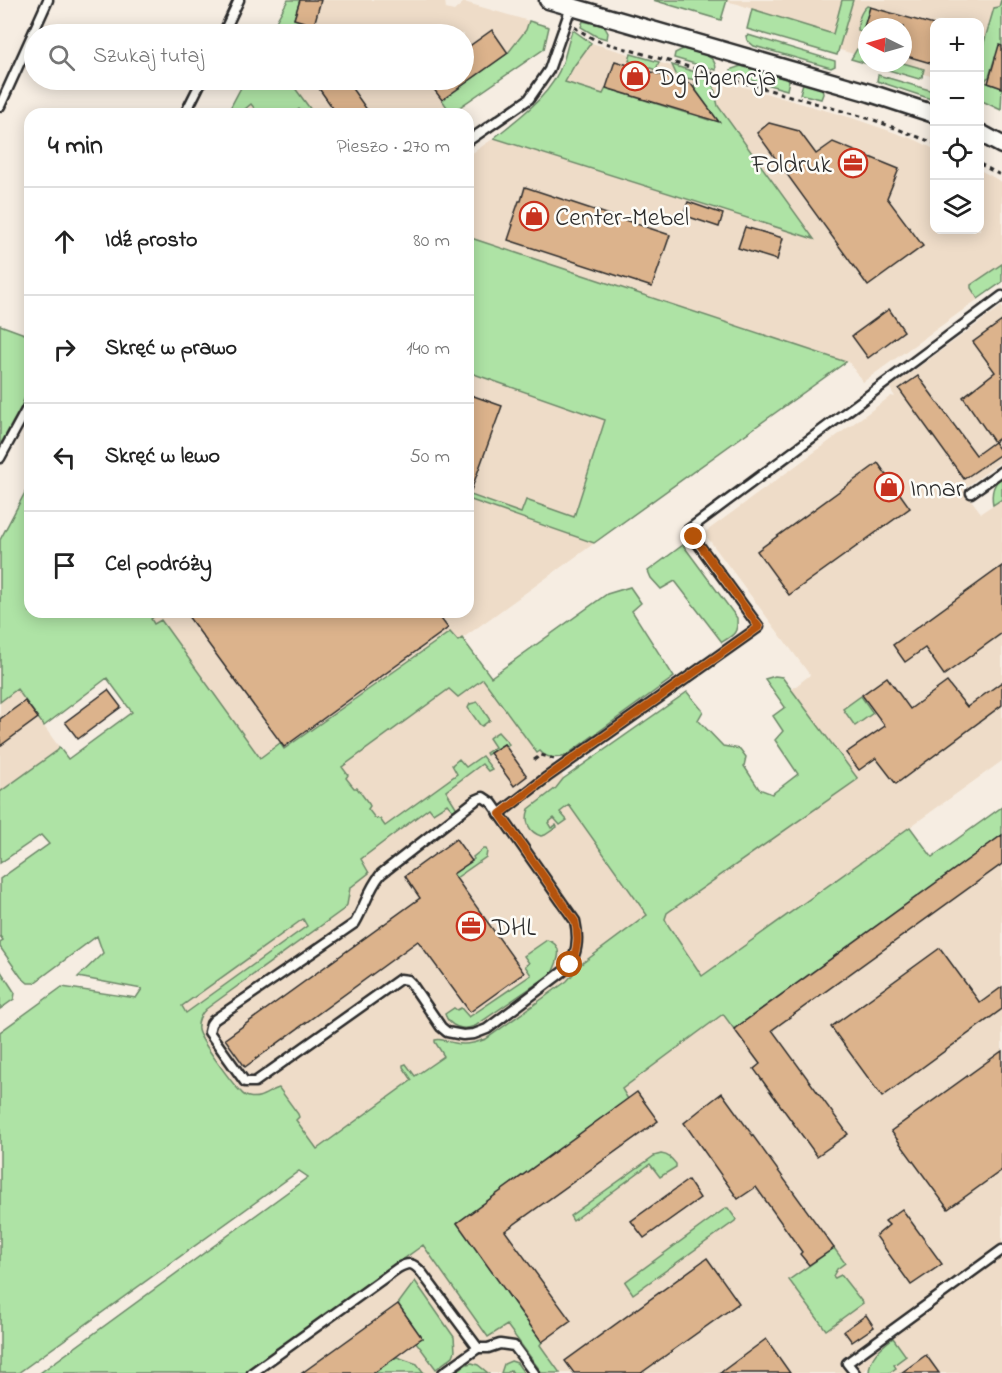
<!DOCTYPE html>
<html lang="pl">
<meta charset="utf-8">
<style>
:root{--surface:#fff;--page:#f2f2f2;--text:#222;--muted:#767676;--line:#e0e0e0}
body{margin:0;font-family:"Indie Flower",sans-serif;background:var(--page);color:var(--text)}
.controls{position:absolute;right:18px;top:18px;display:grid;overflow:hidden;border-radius:12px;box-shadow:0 3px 15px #0003}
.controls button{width:54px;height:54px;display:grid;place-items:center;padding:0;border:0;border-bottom:2px solid var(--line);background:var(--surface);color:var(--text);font:30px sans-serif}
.compass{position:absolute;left:858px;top:18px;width:54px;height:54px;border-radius:50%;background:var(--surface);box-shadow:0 3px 15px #0003;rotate:275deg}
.stop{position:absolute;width:18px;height:18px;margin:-14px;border:4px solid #b45309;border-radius:50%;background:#fff}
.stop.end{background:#b45309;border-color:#fff;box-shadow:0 2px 6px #0008}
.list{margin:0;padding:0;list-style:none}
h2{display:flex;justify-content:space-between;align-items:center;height:78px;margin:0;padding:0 24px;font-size:26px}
h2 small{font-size:20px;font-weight:400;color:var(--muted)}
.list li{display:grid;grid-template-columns:39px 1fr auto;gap:18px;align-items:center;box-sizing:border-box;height:108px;padding:0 24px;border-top:2px solid var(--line)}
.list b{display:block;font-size:22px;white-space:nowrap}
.list em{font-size:20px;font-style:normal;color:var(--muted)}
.icon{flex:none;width:33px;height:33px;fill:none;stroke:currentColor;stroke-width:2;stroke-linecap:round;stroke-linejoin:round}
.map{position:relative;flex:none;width:1002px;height:1373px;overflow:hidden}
.search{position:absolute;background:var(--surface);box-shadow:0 3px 15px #0003;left:24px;top:24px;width:450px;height:66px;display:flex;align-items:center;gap:15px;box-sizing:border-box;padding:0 21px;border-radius:33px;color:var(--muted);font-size:22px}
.panel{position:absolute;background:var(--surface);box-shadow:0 3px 15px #0003;left:24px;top:108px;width:450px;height:510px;border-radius:18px}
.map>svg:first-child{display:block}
.built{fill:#eedcc8}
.green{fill:#aee3a5;stroke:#6c8768;stroke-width:1.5;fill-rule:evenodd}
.building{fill:#dcb38c;stroke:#2b2b2b;stroke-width:1.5}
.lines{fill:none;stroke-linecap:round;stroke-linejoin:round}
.service-casing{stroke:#2b2b2b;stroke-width:13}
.minor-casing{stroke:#2b2b2b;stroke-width:21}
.path{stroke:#2b2b2b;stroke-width:3;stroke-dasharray:4.5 4.5;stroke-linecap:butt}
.service{stroke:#fdfcf7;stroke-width:8}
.minor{stroke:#fdfcf7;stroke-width:16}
.route{stroke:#b45309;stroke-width:8}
.labels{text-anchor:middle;stroke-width:5;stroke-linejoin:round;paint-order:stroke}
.poi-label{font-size:26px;fill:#2b2b2b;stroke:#fdfcf7;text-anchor:start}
</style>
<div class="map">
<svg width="1002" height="1373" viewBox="0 0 1002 1373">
<rect width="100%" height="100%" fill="#f6ede2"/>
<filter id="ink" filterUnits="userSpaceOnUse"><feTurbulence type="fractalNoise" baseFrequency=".0167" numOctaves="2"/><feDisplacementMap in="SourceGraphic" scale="12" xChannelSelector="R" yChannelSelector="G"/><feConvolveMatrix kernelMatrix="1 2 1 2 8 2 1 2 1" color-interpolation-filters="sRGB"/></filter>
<g filter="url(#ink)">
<!-- built -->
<g class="built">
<path d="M288,0H445L446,9L454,11L464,2L529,21L548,30L544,49L451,114H227L245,80H464V34H269Z"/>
<path d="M668,0H1002V99L980,93V22H934V77L886,63H903V27H867V58L749,23L752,9L738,4L725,1Z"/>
<path d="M591,43L852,118L916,140L934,149V230H980V170L1002,182V282L863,382L848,361L846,362L468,237V156L494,138L813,238L565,82L574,66Z"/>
<path d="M1002,306V461L963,489L981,513L1002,499V761L702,976L665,919L308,1177L173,1013L302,919L138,612H468V372L714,457L463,638L665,918L667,913L857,779L791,690L810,675L704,533L891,396L895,397L890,388Z"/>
<path d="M17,689L59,747L58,750L0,792V702Z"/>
<path d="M1002,835V1373H869V1367L861,1373H229L723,1014L734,1029Z"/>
</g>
<!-- green -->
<g class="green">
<path d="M288,0H300L294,19L311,24L296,34H269Z"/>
<path d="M653,0H727L721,20Z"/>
<path d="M842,0H853L837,55L747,29L752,9L833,34Z"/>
<path d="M1001,0H1002V58L995,57L989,77L987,78L985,82L1002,88L1001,110L980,100V56L994,8L999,7Z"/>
<path d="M867,6L870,7L863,33L858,30C857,21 861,11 867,6Z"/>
<path d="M529,21L549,27L544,49L451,113L442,100L508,53L526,30Z"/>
<path d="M583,21L604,26L608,33L607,39L596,36L581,27Z"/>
<path d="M573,30L591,43L574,66L565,82L603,94L606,88L689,114L691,112L701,115L700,117L709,120L711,112L694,88L696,80L677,76L672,65L715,78L714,88L718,106L814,239L494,138C521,116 551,96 563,62C566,53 568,43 571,34Z"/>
<path d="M748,35L835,61V66L831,68L754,46L747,40L746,36Z"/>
<path d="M683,49C696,52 717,54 716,70L674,58L675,53Z"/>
<path d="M857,49L867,52V63H903L924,69L922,77L919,79L851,59Z"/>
<path d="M631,54L659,62L656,70L629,61Z"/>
<path d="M741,66L789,80L787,90L729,74L732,69Z"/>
<path d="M878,75L933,91L931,99L877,81Z"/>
<path d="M245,80H289L314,114H303L299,109L292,114H259L251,104L239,114H227Z"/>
<path d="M803,83L822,88L823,94L821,99L800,94Z"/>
<path d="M468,237L846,362L594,543L468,499V494L521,513L526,500L574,517L605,420L468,372Z"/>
<path d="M1002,264V282L978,299L971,288V285Z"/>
<path d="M0,325L30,336V384L21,407L0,445Z"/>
<path d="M1002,477V499L993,505C991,494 992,484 1002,477Z"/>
<path d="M30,483V612H154L156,615L151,619L154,624L161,620L260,758L280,743L284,749L450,632L458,641L462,638L491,677L607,594L630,587L641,603L632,611L674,677L565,756C556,759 546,758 540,751L537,753L483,679L458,697L449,689L342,767L348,775L346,778L354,788H357L369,804L370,806L368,809L375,818L380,819L385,826L457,774L452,765L459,759L466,767L482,756L492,769L488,771L482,764L446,791L456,807V811L454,812L447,804L433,813L429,808L361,859L369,873L350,888L347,905L344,909L206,1009C200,1015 197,1022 198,1030C200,1040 233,1085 241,1092C243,1095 245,1096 249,1097C261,1100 268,1091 279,1088L298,1114L299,1117L296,1120L317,1149L412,1080L403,1067V1065L406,1064L415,1076L444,1056L435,1042V1040C443,1038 447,1042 455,1043C466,1046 476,1043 486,1039L567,981L573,974L576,968L647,915L569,805L560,812L567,820L560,825L554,818L548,823L551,828L556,825L557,827L545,835L541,836C529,832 524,822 529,809L556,788L563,779L687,692L703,711L698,720L723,746L740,749L746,757L744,766L759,789L772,794L798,774L775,740L783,731L773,716L785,707L765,679L775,676L782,677L858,779L667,913L665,919L668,925L702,976L910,827L932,857L1002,807V835L734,1029L723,1014L622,1089L628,1099L457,1223L542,1342L540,1345L560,1373H542L507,1325L488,1337L423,1245L246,1373H40L308,1177L299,1171L18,1373H0V1032L62,987L136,998L142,989L78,977L103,953L97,936L34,983H28L21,977L0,947V942L3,940L0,936V879L49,844L41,835L0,863V792L58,750L59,747L68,759L132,712L107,678L44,726L17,689L0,702V540ZM303,919L307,926L186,1013L182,1006Z"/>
<path d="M683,545L737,618C738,633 734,635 722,642L675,581L661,589L651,578L648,571Z"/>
<path d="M861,696L873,713L855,726L843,709Z"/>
<path d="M478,702L490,720L482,726L480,725L468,708L470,704Z"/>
<path d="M498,732L509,744L506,746L504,744L487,755L486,753L495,747L489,738L490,737Z"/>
<path d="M483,849H486L487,851L486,857L456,878L453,874L474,859L473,857Z"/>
<path d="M547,940C565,945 558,961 552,973L475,1026C463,1031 449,1027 445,1014L454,1008L457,1010L461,1008L469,1017L531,975L525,966L529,963L524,956Z"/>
<path d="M0,970L15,993L14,999L0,1009Z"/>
<path d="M661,1154C669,1155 672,1159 676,1164V1167L660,1177L650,1164L573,1221L570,1216L654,1156Z"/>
<path d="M726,1208H728L736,1219L735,1221L633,1294L625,1282Z"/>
<path d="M834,1248L845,1263L837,1269L833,1276L835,1278L841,1275L863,1303L826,1330L789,1280Z"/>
<path d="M415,1281L454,1337L455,1351L453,1356L436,1369L416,1342L422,1338L398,1304Z"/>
<path d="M893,1338L906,1356L894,1365L896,1368L889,1373H869C869,1357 881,1347 893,1338Z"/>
<path d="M397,1357L417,1364L424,1373H374Z"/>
<path d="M511,1361L517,1363L524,1373H513L511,1370L507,1373H501L504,1364Z"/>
<path d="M472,1363L478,1365L488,1373H454L467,1364Z"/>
</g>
<!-- building -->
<g class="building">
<path d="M300,0H321L314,25L294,19Z"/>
<path d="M870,7L934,25V64L903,55V27H864Z"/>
<path d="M492,30L508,53L442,100L427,80H464V50Z"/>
<path d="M999,45L1002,46V88L988,83Z"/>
<path d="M615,61L691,84L719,122L606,88Z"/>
<path d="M313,80H346L370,114H337Z"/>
<path d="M769,123L799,131L816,154L833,142L899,169L887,198L923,246L868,286L757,133Z"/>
<path d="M525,187L670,235L652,287L508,240L513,225L511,224L519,201H521Z"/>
<path d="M688,202L723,214L719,227L683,215Z"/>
<path d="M745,227L783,238L777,260L738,248Z"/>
<path d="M889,309L904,331L868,358L852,336Z"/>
<path d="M1002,321V436L994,442L963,397L995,372L973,342Z"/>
<path d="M918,376L976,455L994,442L1002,453L964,479L899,389Z"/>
<path d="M468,394L502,406L469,496H468Z"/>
<path d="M878,463L910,508L789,595L757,551Z"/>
<path d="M1002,566V633L944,675L925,648L905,662L893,645Z"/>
<path d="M185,612H436L448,628L284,747Z"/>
<path d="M887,677L910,709L947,682L967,707L1002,682V705L896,784L876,758L859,770L846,753L885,726L862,695Z"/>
<path d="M108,690L121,707L78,739L65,722Z"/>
<path d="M25,701L38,718L0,746V719Z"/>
<path d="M504,744L527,776L514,786L490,753Z"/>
<path d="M1002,835V864L772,1030L848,1134L817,1156L754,1069L760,1064L734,1029Z"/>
<path d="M456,839L472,861L453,874L524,973L470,1012L418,941L245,1067L225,1039L420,898L405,876Z"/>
<path d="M940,948L980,1003L1002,987V1009L882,1097L831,1027Z"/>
<path d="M1002,1051V1170L948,1209L891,1131Z"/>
<path d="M637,1092L658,1121L505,1231L571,1321L542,1342L457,1223Z"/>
<path d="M722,1093L834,1248L809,1265L800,1254L802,1252L756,1187L738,1199L684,1123L700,1110Z"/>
<path d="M688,1180L700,1198L644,1238L631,1221Z"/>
<path d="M902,1209L942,1264L911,1285L876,1236L889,1225L885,1221Z"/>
<path d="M707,1258L739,1303L641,1373H574L565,1361Z"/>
<path d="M398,1304L422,1338L416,1342L374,1373H302Z"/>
<path d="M866,1315L874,1327L852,1342L844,1331Z"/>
<path d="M766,1339L790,1373H720Z"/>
<path d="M926,1355L939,1373H901Z"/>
</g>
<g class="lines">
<!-- service casing -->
<g class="service-casing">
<g id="service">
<path d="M223,34L239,0"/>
<path d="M0,106L48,0"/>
<path d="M185,114L202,80"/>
<path d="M468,141L529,99L549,70L571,7"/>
<path d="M0,458L30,403"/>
<path d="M971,493L1002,471"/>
<path d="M483,797L492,803L575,921C579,939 578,956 565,970L487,1029L474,1034L463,1035L447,1032L441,1027L411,983L408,980L400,979L255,1082H245L209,1032L211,1024L214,1020L355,923C365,906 368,890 381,874L476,800Z"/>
<path d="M499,814L547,777L759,627L688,530L1002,296"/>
<path d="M252,1373L398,1268C409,1262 413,1262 422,1273L478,1348"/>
<path d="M443,1373L478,1348H488L500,1344L514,1346L534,1373"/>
<path d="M855,1373L847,1363L1002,1250"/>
</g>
</g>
<!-- minor casing -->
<g class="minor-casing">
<g id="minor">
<path d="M548,0L870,93L934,114"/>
<path d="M980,133L1002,145"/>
</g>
</g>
<!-- path -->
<g class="path">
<path d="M574,27L595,40L874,120L934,143"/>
<path d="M980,164L1002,176"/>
<path d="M534,760L541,755L554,759"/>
</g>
<!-- service -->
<use href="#service" class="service"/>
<!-- minor -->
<use href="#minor" class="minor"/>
</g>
</g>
<g class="lines" filter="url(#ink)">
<!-- route -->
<path class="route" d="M570,965C578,950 579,937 575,921L500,814L547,777L759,627L694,537"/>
</g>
<!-- icons -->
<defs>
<g id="shop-ring" transform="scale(1.5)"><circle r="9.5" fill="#fdfcf7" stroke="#c8321e" stroke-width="1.5"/><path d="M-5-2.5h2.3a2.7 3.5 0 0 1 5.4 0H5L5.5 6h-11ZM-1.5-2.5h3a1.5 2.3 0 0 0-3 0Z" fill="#c8321e"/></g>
<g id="office-ring" transform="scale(1.5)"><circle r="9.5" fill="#fdfcf7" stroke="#c8321e" stroke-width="1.5"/><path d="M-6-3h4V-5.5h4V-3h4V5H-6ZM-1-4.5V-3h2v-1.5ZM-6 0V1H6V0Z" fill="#c8321e"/></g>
</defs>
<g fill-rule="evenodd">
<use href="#shop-ring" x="635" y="76"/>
<use href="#office-ring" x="853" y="163"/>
<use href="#shop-ring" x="534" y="216"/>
<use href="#shop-ring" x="889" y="487"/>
<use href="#office-ring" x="471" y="926"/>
</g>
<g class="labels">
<!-- poi labels -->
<g class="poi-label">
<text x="656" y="85">Dg Agencja</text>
<text x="832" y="172" text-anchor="end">Foldruk</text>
<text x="555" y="225">Center-Mebel</text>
<text x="910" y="496">Innar</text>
<text x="492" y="935">DHL</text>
</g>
</g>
</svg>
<div class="controls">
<button>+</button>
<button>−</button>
<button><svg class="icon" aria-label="locate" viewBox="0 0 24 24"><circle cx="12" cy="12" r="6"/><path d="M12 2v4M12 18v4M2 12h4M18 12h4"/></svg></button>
<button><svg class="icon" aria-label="layers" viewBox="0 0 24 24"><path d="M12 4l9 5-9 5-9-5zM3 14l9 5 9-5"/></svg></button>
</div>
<svg class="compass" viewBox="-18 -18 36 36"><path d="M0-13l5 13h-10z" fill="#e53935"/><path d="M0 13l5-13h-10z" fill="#767676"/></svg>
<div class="stop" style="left:570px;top:965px"></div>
<div class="stop end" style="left:694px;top:537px"></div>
<div class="search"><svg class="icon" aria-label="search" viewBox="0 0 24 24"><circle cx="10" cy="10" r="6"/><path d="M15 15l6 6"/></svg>Szukaj tutaj</div>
<section class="panel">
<h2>4 min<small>Pieszo · 270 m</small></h2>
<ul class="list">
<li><svg class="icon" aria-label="ahead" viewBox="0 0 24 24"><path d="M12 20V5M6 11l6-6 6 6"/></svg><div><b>Idź prosto</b></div><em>80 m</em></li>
<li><svg class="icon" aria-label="right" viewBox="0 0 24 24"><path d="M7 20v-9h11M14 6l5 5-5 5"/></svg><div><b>Skręć w prawo</b></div><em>140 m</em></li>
<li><svg class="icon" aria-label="left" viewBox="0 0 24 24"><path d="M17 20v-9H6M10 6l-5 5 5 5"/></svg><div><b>Skręć w lewo</b></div><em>50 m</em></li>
<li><svg class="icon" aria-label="arrive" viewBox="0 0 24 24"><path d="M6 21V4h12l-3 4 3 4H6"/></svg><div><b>Cel podróży</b></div></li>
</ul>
</section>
</div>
